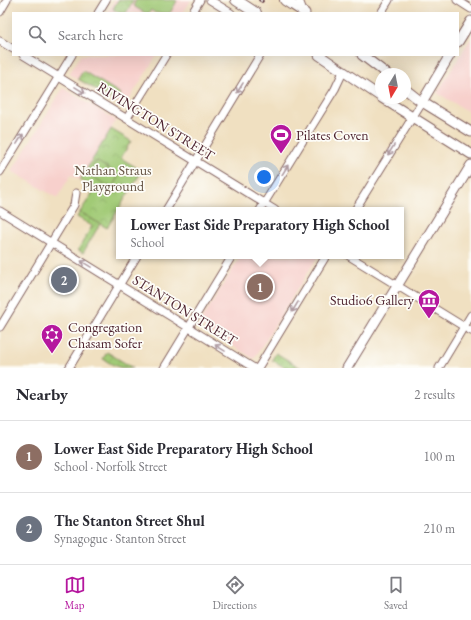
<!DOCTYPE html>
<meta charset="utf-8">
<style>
:root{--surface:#fff;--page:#f2f2f3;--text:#2b2b33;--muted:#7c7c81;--line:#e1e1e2;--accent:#b5179e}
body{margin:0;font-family:"EB Garamond",serif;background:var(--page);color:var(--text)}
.compass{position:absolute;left:375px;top:68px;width:36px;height:36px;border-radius:50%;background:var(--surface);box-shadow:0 4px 16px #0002;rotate:190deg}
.you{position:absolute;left:264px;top:177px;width:14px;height:14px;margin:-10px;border:3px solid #fff;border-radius:50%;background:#1a73e8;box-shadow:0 0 0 6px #1a73e833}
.badge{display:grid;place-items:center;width:26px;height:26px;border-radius:50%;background:var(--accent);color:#fff;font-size:13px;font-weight:700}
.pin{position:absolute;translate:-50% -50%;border:2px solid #fff;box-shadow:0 1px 4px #0006}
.popup{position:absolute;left:116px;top:207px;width:288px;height:52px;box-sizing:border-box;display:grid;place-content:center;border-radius:0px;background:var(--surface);filter:drop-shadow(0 1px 3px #0005);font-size:13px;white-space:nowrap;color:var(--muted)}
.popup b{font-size:15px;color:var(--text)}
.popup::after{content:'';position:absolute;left:50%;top:100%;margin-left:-8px;border:8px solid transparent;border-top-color:var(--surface)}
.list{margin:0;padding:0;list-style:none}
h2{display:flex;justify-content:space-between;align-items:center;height:52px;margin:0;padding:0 16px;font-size:17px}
h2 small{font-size:13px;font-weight:400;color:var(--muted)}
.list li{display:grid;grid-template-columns:26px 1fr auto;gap:12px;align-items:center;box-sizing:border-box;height:72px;padding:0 16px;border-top:1px solid var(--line)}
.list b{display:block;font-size:15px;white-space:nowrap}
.list p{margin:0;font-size:13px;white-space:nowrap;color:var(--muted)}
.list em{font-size:13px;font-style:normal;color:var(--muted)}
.icon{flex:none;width:22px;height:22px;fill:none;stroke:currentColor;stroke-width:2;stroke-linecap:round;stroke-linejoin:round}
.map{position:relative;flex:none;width:471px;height:368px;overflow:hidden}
.search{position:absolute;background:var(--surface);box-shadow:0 4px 16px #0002;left:12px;right:12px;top:12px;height:44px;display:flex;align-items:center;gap:10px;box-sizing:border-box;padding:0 14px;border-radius:0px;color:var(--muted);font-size:15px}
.sheet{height:196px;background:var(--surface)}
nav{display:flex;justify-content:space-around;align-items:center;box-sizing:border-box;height:56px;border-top:1px solid var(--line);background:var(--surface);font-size:11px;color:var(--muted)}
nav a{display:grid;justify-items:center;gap:2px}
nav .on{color:var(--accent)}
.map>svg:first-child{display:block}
.built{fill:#f7d0cc}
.grass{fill:url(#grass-dots);stroke:#767450}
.park{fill:url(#park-crowns);stroke:#767450}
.garden{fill:url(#garden-furrows);stroke:#767450}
.pitch{fill:#a1ca76;stroke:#767450}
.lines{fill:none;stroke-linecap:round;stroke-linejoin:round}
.minor-casing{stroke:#846360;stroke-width:9}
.major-casing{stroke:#846360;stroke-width:11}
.highway-casing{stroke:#846360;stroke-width:12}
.minor{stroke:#fff;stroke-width:7}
.major{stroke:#fff;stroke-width:9}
.highway{stroke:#fff;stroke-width:10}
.rail-casing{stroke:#4a1f2b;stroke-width:3.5}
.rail{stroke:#fdfcf7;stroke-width:2;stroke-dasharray:6;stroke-linecap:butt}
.oneway{stroke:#ae9aa0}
.labels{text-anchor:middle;stroke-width:3.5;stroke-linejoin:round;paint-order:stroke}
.street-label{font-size:14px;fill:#4a1f2b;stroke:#fdfcf7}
.poi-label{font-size:14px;fill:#4a1f2b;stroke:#fdfcf7;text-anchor:start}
.park-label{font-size:14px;fill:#645242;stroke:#fdfcf7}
</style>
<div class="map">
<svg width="471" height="368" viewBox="0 0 471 368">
<defs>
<pattern id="grass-dots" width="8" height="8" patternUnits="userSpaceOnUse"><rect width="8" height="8" fill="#a1ca76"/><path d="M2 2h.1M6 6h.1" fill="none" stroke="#8cad66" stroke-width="1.8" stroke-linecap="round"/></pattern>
<pattern id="park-crowns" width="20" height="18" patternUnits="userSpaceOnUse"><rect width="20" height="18" fill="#a1ca76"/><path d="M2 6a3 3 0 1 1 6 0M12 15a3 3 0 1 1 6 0" fill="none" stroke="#8cad66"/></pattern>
<pattern id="garden-furrows" width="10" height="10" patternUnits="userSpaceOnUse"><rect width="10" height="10" fill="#a1ca76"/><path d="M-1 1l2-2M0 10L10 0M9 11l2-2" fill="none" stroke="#8cad66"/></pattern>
</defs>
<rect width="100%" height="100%" fill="#fdfcf7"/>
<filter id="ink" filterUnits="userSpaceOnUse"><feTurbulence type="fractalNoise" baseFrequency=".025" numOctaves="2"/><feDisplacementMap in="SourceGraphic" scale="8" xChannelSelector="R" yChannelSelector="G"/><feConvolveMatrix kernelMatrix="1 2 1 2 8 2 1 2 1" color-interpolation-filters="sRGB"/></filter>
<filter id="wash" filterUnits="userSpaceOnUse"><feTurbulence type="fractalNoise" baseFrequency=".012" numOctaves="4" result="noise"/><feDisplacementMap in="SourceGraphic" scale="16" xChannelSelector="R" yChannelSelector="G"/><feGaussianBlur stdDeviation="0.9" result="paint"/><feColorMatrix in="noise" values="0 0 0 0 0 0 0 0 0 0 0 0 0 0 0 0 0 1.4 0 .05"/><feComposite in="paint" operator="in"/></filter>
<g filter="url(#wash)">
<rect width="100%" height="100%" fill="#f0e0c1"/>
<!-- built -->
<g class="built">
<path d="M115,0H191L183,13H107Z"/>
<path d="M471,38V113L437,93Z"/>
<path d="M81,55H157L124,108L69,74Z"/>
<path d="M63,88L116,120L111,129L131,141L121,158L142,171L107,228L80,212L95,189L80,180L71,175L57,198L12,171Z"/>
<path d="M241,256H318L254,359L198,325Z"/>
</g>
<!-- grass -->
<path class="grass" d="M276,353L301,368H286L272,360Z"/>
<!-- park -->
<g class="park">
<path d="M118,0H134L126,13H119L113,9Z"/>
<path d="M83,71L121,94L116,102L78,79Z"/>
<path d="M111,129L131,141L121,158L142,171L107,228L80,212L95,189L80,180Z"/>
</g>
<!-- garden -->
<g class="garden">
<path d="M80,212L100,224L83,253L78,250L92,226L77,217Z"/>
<path d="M107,352L133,368C118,368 116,367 103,359Z"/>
</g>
<!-- pitch -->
<g class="pitch">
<path d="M136,0H175L177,1L170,13H155L151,10L149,13H145L135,7L134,4Z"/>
<path d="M96,161L119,175L112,188L88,174Z"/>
</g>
</g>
<g filter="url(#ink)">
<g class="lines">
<!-- minor casing -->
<g class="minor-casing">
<g id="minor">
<path d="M210,0L231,13"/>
<path d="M299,0L304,13"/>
<path d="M457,0L471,9"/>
<path d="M0,12L7,0"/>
<path d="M98,13L106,0"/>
<path d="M192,13L200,0"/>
<path d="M381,13L389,0"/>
<path d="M0,41L13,49"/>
<path d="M23,55L275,210"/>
<path d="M127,118L166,55"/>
<path d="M0,172L72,55"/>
<path d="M166,210L260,55"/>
<path d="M260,210L335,89L343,72"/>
<path d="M355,210L422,102"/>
<path d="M0,211L254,368"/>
<path d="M349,256L471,331"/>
<path d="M0,327L74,205L76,193"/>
<path d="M69,368L137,256"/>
<path d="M164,368L232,256"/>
<path d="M258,368L326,256"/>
<path d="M439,368L471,315"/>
</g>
</g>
<!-- major casing -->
<g class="major-casing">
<g id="major">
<path d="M291,4L305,13"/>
<path d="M458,42L471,21"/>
<path d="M319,55L381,97"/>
<path d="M362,55L387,74"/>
<path d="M405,89L419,100L471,132"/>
<path d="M382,98L471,154"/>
<path d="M422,102L450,55"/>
<path d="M347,368L471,165"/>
</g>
</g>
<!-- highway casing -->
<g class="highway-casing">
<g id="highway">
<path d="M236,0L256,13"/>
<path d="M285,0L291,4"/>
</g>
</g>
<!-- minor -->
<use href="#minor" class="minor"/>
<!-- major -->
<use href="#major" class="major"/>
<!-- highway -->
<use href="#highway" class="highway"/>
<!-- rail casing -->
<g class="rail-casing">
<path id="rail" d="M260,0L262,1"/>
</g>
<!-- rail -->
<use href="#rail" class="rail"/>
</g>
<!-- one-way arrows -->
<defs><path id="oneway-shaft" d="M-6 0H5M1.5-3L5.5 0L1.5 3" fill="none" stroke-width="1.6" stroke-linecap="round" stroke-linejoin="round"/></defs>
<g class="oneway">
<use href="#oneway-shaft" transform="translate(240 88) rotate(121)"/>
<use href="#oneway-shaft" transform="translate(80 90) rotate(32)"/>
<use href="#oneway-shaft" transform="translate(20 139) rotate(-58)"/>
<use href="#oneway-shaft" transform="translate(391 150) rotate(122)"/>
<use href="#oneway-shaft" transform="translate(285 170) rotate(-58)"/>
<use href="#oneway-shaft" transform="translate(86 264) rotate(-148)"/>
<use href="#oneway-shaft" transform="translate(295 307) rotate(121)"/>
<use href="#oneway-shaft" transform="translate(220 348) rotate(-148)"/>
</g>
</g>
<!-- icons -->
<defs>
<g id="stadium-pin" transform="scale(1.15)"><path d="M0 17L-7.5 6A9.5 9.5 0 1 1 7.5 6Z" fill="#b5179e" stroke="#fdfcf7"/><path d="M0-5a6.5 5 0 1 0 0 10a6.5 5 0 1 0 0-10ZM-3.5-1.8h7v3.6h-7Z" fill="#fff"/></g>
<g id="museum-pin" transform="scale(1.15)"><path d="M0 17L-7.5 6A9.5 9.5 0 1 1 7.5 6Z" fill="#b5179e" stroke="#fdfcf7"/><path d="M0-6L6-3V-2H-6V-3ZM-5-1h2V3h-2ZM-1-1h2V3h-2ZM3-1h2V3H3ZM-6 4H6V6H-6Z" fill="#fff"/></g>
<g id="synagogue-pin" transform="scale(1.15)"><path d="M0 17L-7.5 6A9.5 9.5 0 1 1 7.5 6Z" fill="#b5179e" stroke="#fdfcf7"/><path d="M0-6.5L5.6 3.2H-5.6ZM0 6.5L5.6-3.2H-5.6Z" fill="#fff"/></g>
</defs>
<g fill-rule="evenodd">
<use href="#stadium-pin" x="281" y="135"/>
<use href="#museum-pin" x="429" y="300"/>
<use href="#synagogue-pin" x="52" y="335"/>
</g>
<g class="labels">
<!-- street labels -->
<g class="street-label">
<text transform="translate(156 121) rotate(32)" y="5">RIVINGTON STREET</text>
<text transform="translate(185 310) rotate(32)" y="5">STANTON STREET</text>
</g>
<!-- poi labels -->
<g class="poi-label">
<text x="296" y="140">Pilates Coven</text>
<text x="414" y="305" text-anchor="end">Studio6 Gallery</text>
<text x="68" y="332">Congregation<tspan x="68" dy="16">Chasam Sofer</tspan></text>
</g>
<!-- park labels -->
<g class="park-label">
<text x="113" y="175">Nathan Straus<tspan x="113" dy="16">Playground</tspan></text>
</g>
</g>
</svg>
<svg class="compass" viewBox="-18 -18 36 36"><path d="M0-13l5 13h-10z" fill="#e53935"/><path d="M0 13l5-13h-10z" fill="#7c7c81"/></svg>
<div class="you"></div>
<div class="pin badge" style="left:260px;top:287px;background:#8d6e63">1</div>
<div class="popup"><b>Lower East Side Preparatory High School</b>School</div>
<div class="pin badge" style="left:64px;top:280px;background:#6b7280">2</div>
<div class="search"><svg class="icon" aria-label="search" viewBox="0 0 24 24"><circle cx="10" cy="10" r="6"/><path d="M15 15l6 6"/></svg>Search here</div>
</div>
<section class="sheet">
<h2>Nearby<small>2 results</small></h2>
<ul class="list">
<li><span class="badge" style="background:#8d6e63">1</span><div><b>Lower East Side Preparatory High School</b><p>School · Norfolk Street</p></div><em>100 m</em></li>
<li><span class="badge" style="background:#6b7280">2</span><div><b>The Stanton Street Shul</b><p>Synagogue · Stanton Street</p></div><em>210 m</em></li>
</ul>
</section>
<nav>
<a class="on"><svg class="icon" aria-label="map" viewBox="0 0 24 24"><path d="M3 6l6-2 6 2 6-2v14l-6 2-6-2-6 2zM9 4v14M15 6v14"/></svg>Map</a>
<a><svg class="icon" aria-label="directions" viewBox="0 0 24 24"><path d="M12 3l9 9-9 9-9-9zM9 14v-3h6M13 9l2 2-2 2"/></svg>Directions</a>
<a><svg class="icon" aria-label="saved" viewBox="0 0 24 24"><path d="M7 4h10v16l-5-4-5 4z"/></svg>Saved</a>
</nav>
